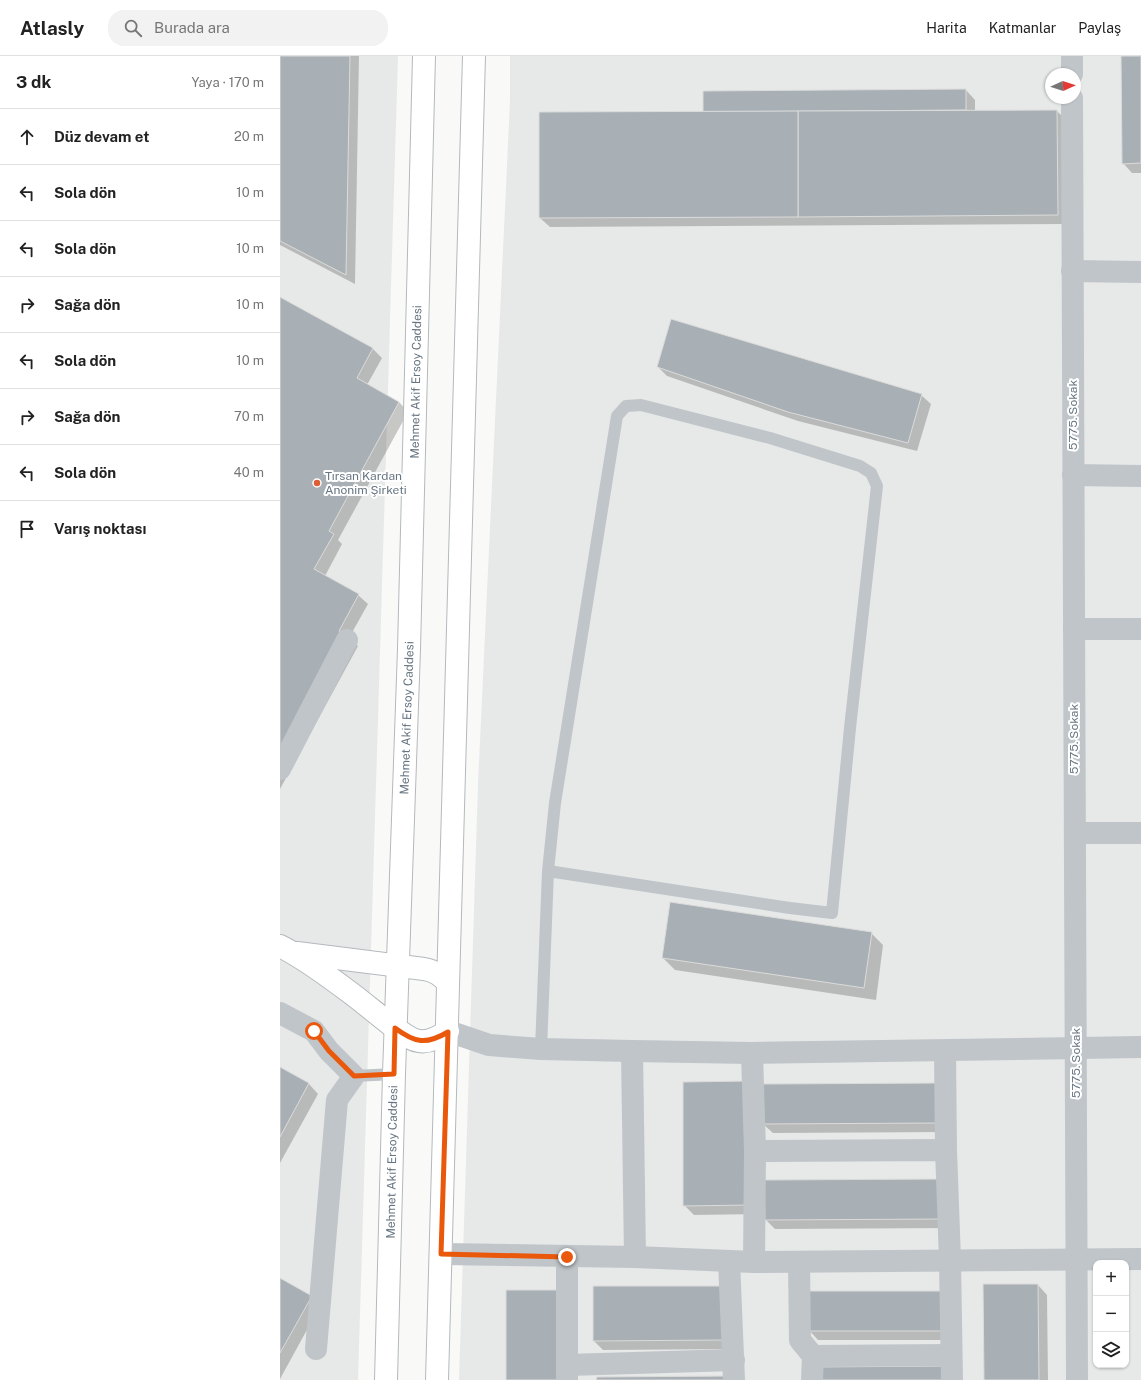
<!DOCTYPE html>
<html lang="tr">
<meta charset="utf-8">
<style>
:root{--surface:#fff;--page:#f2f2f2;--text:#222;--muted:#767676;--line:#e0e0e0}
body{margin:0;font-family:"Public Sans",sans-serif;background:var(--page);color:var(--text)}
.controls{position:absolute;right:12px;bottom:12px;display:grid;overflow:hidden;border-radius:8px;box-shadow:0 1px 3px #0004}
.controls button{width:36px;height:36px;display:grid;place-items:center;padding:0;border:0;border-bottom:1px solid var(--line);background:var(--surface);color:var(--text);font:20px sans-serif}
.compass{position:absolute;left:765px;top:12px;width:36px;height:36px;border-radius:50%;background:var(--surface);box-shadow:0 1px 3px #0004;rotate:87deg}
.stop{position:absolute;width:12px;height:12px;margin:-9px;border:3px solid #ea580c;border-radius:50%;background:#fff}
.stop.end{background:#ea580c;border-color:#fff;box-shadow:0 1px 4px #0008}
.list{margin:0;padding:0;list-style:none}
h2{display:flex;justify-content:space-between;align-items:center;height:52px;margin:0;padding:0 16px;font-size:17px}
h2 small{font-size:13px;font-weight:400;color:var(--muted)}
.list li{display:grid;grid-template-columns:26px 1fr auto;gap:12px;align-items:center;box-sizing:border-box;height:56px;padding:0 16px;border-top:1px solid var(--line)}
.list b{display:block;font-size:15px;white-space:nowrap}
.list em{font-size:13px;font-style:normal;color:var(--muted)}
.icon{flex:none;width:22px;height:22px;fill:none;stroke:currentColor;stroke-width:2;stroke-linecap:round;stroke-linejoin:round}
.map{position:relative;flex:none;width:861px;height:1324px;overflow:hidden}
header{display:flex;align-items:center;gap:24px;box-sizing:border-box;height:56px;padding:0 20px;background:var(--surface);border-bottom:1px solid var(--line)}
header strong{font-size:19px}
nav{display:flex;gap:22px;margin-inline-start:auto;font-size:14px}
.search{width:280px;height:36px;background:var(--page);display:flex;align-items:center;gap:10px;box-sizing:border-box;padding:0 14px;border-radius:16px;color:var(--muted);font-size:15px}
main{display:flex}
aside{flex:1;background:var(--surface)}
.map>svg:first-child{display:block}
.built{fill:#e7e8e8;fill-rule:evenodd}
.shadow{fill:#0003}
.building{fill:#a8b0b6;stroke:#dbdbda}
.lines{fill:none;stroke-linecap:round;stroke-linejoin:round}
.secondary-casing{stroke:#b3b9bd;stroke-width:24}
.primary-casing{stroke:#b4b9bd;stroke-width:24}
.lane{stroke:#c0c5c9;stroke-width:12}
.street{stroke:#c0c5c9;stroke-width:22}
.secondary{stroke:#fff;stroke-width:22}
.primary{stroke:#fff;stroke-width:22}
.route{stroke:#ea580c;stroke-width:5}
.poi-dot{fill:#dd5e34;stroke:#fff;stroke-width:1.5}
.labels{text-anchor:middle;stroke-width:4;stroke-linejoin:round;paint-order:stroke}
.street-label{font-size:12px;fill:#667581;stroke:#fff}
.poi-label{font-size:12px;fill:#667581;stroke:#fff;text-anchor:start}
</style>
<header>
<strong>Atlasly</strong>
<div class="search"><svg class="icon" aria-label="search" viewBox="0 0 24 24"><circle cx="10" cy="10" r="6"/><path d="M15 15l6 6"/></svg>Burada ara</div>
<nav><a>Harita</a><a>Katmanlar</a><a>Paylaş</a></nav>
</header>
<main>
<aside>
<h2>3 dk<small>Yaya · 170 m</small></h2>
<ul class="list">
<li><svg class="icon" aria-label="ahead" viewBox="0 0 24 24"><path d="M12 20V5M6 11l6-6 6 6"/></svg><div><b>Düz devam et</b></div><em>20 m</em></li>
<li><svg class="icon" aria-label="left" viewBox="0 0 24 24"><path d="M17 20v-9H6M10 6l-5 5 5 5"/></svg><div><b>Sola dön</b></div><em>10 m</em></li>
<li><svg class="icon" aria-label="left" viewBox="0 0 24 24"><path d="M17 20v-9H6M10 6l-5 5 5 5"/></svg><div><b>Sola dön</b></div><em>10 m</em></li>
<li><svg class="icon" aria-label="right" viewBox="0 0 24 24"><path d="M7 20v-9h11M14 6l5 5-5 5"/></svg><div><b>Sağa dön</b></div><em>10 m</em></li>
<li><svg class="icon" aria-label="left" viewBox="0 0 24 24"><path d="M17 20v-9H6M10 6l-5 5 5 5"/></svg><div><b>Sola dön</b></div><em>10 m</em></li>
<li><svg class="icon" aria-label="right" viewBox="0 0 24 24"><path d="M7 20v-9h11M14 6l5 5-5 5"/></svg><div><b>Sağa dön</b></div><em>70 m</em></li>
<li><svg class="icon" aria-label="left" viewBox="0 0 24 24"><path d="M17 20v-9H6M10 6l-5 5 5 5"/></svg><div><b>Sola dön</b></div><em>40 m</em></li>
<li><svg class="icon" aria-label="arrive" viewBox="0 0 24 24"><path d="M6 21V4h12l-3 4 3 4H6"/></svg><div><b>Varış noktası</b></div></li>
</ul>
</aside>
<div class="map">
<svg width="861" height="1324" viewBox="0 0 861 1324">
<rect width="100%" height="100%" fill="#f9f9f7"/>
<!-- built -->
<g class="built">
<path d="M0,0H118L78,1324H0Z"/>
<path d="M230,0H861V1324H179L198,728L230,45ZM771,18H795V42H771ZM816,1207H846V1309H816Z"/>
</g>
<!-- shadow -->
<g class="shadow">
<path d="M0,0H79L75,228L0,189Z"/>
<path d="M842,0H861V117H852L843,107Z"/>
<path d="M686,34L695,44V55H777L786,64L787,168L270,171L260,162L424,57Z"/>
<path d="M0,242L93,293L102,302L87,329L119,346L128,356L58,484L62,488L45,520L78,539L88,548L69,582L78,590L0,733Z"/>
<path d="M378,311L641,339L651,348L637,395L518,365L387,320Z"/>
<path d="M591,877L603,889L596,944L395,914L383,902Z"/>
<path d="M0,1012L29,1028L38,1038L0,1107Z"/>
<path d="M404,1027L480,1158L414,1159L404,1149Z"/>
<path d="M660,1028L670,1076L493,1077L483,1068Z"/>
<path d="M662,1124L672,1172L495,1173L486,1164Z"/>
<path d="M0,1223L40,1250L0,1323Z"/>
<path d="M758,1229L767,1239L768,1324H705Z"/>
<path d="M444,1231L454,1293L323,1294L314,1285Z"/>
<path d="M663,1236L673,1284H538L529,1274Z"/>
</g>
<!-- building -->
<g class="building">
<path d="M0,0H70L66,219L0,185Z"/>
<path d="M841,0H861V107L842,108Z"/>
<path d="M686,33V54L423,56V35Z"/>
<path d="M777,54L778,159L518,161V55Z"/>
<path d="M518,55V161L259,162V56Z"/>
<path d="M0,241L93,292L77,322L119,346L49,475L54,478L34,513L79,538L59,575L69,580L0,707Z"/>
<path d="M391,263L642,338L628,387L508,356L377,311Z"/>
<path d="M390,846L592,876L584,932L382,902Z"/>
<path d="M0,1011L29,1027L0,1081Z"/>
<path d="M469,1025L471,1149L403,1150V1026Z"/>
<path d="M661,1027V1067L482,1068V1028Z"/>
<path d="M663,1123V1163L485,1164L484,1124Z"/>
<path d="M0,1222L32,1240L0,1297Z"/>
<path d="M703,1228H758L759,1324H704Z"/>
<path d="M313,1230H444L445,1284L313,1285Z"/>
<path d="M226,1234H282L283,1324H226Z"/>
<path d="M528,1235H663L664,1275H528Z"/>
<path d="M667,1310V1324H535V1311Z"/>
<path d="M451,1320V1324H316L317,1321Z"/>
</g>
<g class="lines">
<!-- secondary casing -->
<g class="secondary-casing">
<g id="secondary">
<path d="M0,890C22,901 44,917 64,932C82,945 98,959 115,972C123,977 130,984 139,985C149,987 159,981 168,975"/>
<path d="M17,897L144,913C155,915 161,919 168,927"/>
</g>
</g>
<!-- primary casing -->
<g class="primary-casing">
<g id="primary">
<path d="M106,1324L114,1018L129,593L144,0"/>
<path d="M157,1324L194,0"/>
</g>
</g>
<!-- lane -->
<g class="lane">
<path d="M261,993L268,815L275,747L337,360L346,350L361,349L490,382L580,410L591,417L597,430L570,672L552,857L510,852L268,815"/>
<path d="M74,1020L114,1018"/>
</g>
<!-- street -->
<g class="street">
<path d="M792,0V18"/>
<path d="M792,42L797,1324"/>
<path d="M792,215L861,216"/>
<path d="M793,419L861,420"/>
<path d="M794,573H861"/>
<path d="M0,713L67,584"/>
<path d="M795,777H861"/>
<path d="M0,957L34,975L49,995L74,1020L57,1044L36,1293"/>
<path d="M168,975L209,989L261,993L352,995L472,997L861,991"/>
<path d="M352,995L355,1201"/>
<path d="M665,995L666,1094"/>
<path d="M472,997L475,1095L474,1206"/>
<path d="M475,1095L666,1094L670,1204L672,1324"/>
<path d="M161,1198L355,1201L474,1206L861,1203"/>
<path d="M287,1201V1323"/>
<path d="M449,1205L454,1324"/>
<path d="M519,1206L520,1284L533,1300L532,1324"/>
<path d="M533,1300L671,1299"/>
<path d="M287,1309L454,1304"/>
</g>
<!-- secondary -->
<use href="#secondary" class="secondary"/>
<!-- primary -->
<use href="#primary" class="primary"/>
</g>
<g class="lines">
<!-- route -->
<path class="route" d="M34,975L49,995L74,1020L114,1018L115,972C135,987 146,989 168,976L161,1198L287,1201"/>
</g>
<!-- markers -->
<circle class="poi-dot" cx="37" cy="427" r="4"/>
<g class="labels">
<!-- street labels -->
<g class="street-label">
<text transform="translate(136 326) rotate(-89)" y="4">Mehmet Akif Ersoy Caddesi</text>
<text transform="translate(793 359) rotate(-90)" y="4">5775. Sokak</text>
<text transform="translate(127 662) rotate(-88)" y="4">Mehmet Akif Ersoy Caddesi</text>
<text transform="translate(794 683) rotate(-90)" y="4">5775. Sokak</text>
<text transform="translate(796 1007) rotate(-90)" y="4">5775. Sokak</text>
<text transform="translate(112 1106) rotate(-89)" y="4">Mehmet Akif Ersoy Caddesi</text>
</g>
<!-- poi labels -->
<g class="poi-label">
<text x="45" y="424">Tırsan Kardan<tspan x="45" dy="14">Anonim Şirketi</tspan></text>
</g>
</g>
</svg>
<div class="controls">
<button>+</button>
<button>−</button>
<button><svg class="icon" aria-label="layers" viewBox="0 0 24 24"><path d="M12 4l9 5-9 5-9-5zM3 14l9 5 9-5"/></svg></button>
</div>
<svg class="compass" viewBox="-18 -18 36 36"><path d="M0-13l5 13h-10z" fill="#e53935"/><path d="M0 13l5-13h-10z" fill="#767676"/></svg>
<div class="stop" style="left:34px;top:975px"></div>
<div class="stop end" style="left:287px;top:1201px"></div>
</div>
</main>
